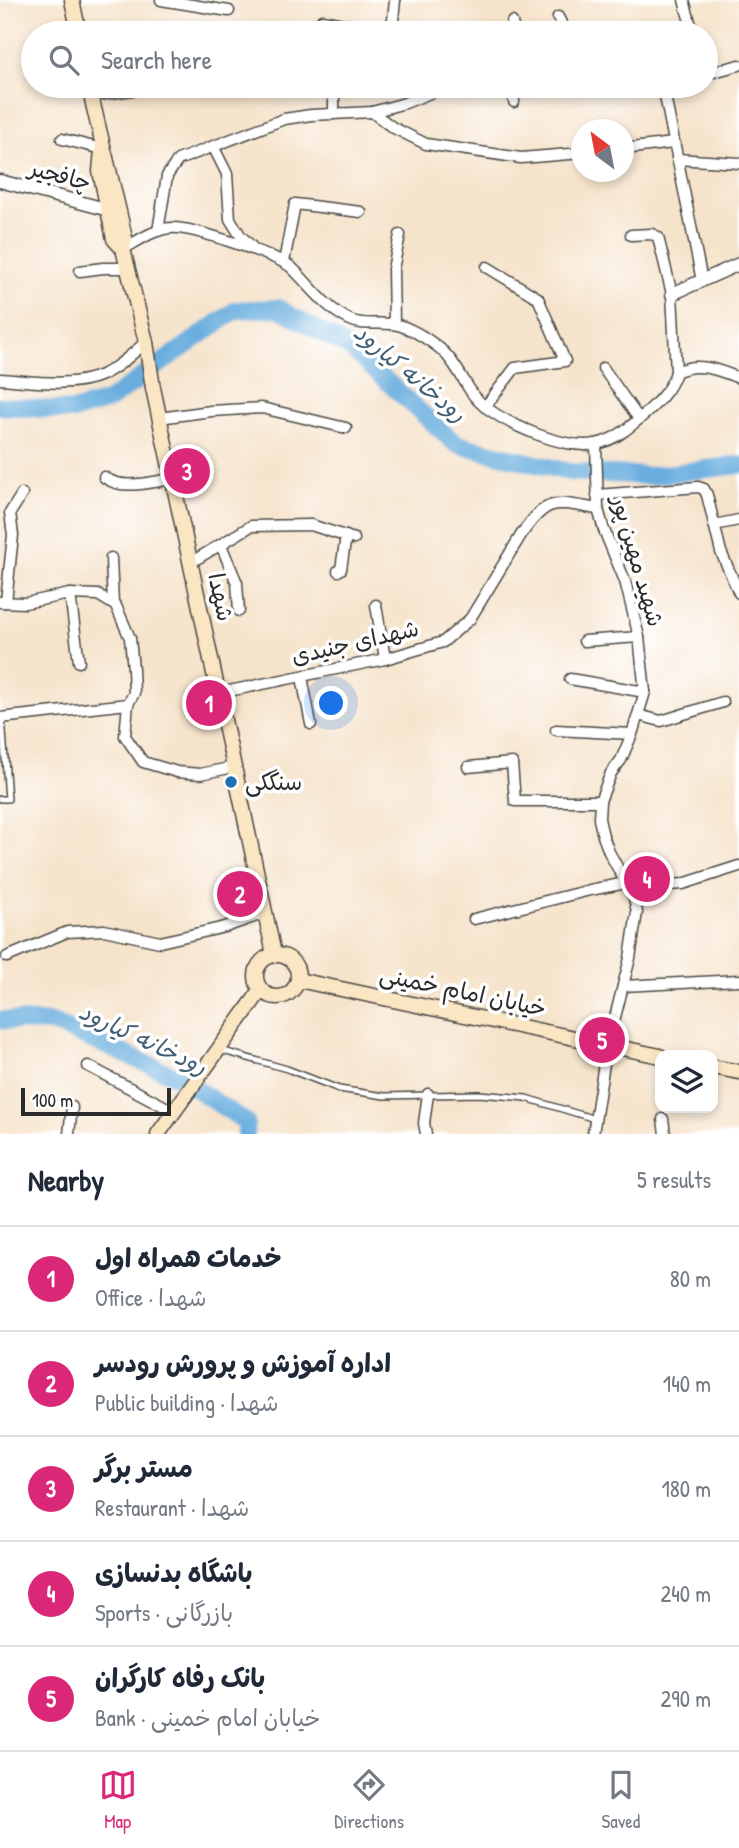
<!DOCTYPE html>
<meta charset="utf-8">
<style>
:root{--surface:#fff;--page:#f2f2f3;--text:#1f2937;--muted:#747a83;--line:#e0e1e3;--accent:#db2777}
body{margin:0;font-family:"Patrick Hand","Playpen Sans Arabic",sans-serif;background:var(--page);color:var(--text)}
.controls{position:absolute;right:21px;bottom:21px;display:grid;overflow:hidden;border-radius:14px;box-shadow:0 4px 10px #0003}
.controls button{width:63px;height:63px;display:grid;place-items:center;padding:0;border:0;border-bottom:2px solid var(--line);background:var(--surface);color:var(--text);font:35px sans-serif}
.compass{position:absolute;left:571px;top:119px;width:63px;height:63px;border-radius:50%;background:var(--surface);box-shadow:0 4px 10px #0003;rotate:328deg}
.scale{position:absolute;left:21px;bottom:18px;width:150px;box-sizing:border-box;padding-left:7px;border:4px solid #2b2b2b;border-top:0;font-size:19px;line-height:24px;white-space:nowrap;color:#2b2b2b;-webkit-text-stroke:5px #fff;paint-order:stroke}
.you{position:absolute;left:332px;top:704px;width:24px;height:24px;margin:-18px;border:5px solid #fff;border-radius:50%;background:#1a73e8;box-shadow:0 0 0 10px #1a73e833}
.badge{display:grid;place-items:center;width:46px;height:46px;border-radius:50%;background:var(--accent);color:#fff;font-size:23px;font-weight:700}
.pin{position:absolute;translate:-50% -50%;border:4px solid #fff;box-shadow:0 2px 7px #0006}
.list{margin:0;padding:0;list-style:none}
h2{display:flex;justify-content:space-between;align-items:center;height:91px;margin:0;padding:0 28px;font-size:30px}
h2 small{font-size:23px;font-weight:400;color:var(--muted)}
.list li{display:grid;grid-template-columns:46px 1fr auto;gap:21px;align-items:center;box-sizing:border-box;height:105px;padding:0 28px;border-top:2px solid var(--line)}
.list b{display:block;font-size:26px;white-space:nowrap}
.list p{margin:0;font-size:23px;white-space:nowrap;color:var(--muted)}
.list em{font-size:23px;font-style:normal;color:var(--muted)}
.icon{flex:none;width:38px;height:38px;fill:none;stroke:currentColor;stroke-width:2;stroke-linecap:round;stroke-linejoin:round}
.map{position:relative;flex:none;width:739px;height:1134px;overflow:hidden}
.search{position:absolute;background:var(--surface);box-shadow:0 4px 10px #0003;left:21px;right:21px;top:21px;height:77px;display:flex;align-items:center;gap:18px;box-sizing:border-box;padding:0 24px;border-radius:38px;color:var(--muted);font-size:26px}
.sheet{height:616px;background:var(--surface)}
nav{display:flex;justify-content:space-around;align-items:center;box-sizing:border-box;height:98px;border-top:2px solid var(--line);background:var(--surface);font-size:19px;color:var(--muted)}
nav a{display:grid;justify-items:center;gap:4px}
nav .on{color:var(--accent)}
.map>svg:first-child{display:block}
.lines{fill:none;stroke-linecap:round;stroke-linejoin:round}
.river{stroke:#67adde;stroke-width:18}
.service-casing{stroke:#494743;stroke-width:8}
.minor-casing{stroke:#494743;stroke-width:13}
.tertiary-casing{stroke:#494743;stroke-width:15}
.secondary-casing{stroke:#494743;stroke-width:17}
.service{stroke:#fff;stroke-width:5}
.minor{stroke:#fff;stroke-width:10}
.tertiary{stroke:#fff;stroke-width:12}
.secondary{stroke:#fbe6c4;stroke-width:14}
.poi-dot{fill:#1f6fb2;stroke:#fff;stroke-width:2.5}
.labels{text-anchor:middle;stroke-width:7;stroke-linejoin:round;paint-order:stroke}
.street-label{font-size:23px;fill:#2b2b2b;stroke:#fff}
.poi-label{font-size:23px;fill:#2b2b2b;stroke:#fff;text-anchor:start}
.water-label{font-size:24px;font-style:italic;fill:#435f73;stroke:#fff}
</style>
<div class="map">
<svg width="739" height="1134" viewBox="0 0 739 1134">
<rect width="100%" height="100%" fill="#fff"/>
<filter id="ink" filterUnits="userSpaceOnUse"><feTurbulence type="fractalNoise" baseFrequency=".0143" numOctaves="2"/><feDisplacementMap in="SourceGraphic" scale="14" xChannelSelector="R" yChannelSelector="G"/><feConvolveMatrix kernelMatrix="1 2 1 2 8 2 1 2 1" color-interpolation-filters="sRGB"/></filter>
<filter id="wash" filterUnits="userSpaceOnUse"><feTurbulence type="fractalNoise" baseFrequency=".00686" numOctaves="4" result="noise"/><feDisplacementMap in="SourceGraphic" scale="28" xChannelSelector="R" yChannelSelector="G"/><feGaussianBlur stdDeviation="1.57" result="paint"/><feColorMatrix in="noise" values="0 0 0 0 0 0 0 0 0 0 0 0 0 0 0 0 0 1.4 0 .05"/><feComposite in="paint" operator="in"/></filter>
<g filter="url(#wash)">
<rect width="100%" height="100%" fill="#f6e3cb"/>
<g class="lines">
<!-- river -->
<g class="river">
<path d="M0,406L73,411L108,401L236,310L278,308L351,349L456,444L569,472L649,476L739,465"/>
<path d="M0,1020L52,1023L178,1077L246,1122V1134"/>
</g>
</g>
</g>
<g filter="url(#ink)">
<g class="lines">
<!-- service casing -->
<g class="service-casing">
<g id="service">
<path d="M0,799H8L2,718"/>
<path d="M220,1050L287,1069L339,1089L384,1096L479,1094L526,1098L595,1119"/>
</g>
</g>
<!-- minor casing -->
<g class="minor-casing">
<g id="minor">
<path d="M161,0L229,11"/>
<path d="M684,0L693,33"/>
<path d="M558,17L566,33"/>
<path d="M322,20L390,33"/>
<path d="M512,22L514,33"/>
<path d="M385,33L393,20L395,0"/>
<path d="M706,74L739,65"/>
<path d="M513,86L514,102"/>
<path d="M663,86L702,281"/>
<path d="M91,96L161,86"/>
<path d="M372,112L392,127L426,144L521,158L582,153"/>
<path d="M334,114V86"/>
<path d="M62,139L102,149"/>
<path d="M213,146L227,174L230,219L240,235L252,247"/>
<path d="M624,149L673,143"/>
<path d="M677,159L739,163"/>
<path d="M158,231L167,176L178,160L284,119L311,115L372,112L405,103L447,86"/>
<path d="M123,249C138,241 154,229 171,228C190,226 276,255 291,267C310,285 325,308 350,320C362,326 378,322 391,324C405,325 423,336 434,344C460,362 464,390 483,405C508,425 564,450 596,444C616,440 631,426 645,414C658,402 671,389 676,372L672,294L658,237L652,234L631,235"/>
<path d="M284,262L295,204L361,212"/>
<path d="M80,271L103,268H128"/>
<path d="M394,324L393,269L400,235"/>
<path d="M603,368L639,419"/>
<path d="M676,372C697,361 719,370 739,378"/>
<path d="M0,379C32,381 72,388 102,375C119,367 132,354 146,342"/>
<path d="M485,407L515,368L565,361L538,298L487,267"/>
<path d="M159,418L211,411L262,408L346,428"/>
<path d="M104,477C122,491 151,482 172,479"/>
<path d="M597,495L698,487L704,489L707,495L721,552L739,593"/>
<path d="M714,525L739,520"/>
<path d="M221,545L237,583L239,611"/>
<path d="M111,558L113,604"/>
<path d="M190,563L251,526L311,525L354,539"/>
<path d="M338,571L341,569L346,536"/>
<path d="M70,594L79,662"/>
<path d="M0,602L25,603L70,594L98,595L116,606L130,638L133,669L134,693L128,704L125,736L143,762L177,772L200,774L234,767"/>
<path d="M6,602L13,535L10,513L22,494"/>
<path d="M376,605L385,659"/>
<path d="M584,641L639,637"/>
<path d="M302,677L311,724"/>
<path d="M570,679L645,692"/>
<path d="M219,693L385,659L443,642L470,619L521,535C548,496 555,502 598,509"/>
<path d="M638,715L661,721L723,702"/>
<path d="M0,718L128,704"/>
<path d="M556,730L632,734"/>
<path d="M468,767L512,763L515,801H600"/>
<path d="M474,919L590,890L626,883L656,886L683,884L739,866"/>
<path d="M7,957L67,932L104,930L160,942L225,927L265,913"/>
<path d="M623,986L739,980"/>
<path d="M88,1066L175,1112"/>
<path d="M663,1119L665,1134"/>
<path d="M69,1134L72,1107"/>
<path d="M426,1134L424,1123L428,1094"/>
<path d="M593,1134L605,1057L630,958L637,912L634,898L609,852L603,836L599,819L600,801L611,773L621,760L632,734L645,692L639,637L625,581L604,530L598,509L596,444"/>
</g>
</g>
<!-- tertiary casing -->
<g class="tertiary-casing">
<g id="tertiary">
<path d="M0,181L109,210"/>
<path d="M672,294L739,264"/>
</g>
</g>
<!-- secondary casing -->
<g class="secondary-casing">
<g id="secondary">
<path d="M72,0L79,33"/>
<path d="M89,86C100,137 114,187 125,238L123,249L146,342L153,388L274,954"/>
<path d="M102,150L100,171L114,239L123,249"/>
<circle cx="277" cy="976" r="21"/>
<path d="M298,980L660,1056"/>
<path d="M713,1067L739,1072"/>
<path d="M158,1134L261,990"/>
</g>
</g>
<!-- service -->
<use href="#service" class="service"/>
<!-- minor -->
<use href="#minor" class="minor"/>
<!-- tertiary -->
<use href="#tertiary" class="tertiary"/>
<!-- secondary -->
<use href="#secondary" class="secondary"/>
</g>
</g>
<!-- markers -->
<circle class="poi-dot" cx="231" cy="782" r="7"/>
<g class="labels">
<!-- street labels -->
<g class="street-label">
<text transform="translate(60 175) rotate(15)" y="8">چافجیر</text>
<text transform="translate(638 561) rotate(74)" y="8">شهید مهین پور</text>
<text transform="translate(221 597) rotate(78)" y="8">شهدا</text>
<text transform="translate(355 642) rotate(-13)" y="8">شهدای جنیدی</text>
<text transform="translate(463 991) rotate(12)" y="8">خیابان امام خمینی</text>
</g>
<!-- poi labels -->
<g class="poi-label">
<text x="245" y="790">سنگکى</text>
</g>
<!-- water labels -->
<g class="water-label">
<text transform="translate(410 373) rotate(40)" y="8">رودخانه کیارود</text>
<text transform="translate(143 1039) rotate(25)" y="8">رودخانه کیارود</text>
</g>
</g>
</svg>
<div class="controls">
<button><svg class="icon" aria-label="layers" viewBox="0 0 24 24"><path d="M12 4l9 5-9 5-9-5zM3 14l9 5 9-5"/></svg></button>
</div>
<svg class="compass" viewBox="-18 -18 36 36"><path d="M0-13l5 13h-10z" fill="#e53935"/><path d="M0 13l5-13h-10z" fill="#747a83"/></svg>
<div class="scale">100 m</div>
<div class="you"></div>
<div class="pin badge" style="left:209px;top:703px">1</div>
<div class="pin badge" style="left:240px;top:894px">2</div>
<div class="pin badge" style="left:187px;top:471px">3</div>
<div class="pin badge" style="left:647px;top:879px">4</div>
<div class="pin badge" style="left:602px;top:1040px">5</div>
<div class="search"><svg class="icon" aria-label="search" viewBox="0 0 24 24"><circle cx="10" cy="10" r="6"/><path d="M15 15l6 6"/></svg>Search here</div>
</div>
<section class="sheet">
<h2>Nearby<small>5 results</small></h2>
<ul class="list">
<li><span class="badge">1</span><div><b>خدمات همراه اول</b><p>Office · شهدا</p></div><em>80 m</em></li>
<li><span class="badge">2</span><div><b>اداره آموزش و پرورش رودسر</b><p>Public building · شهدا</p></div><em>140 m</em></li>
<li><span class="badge">3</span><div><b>مستر برگر</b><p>Restaurant · شهدا</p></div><em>180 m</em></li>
<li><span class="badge">4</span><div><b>باشگاه بدنسازى</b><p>Sports · بازرگانی</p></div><em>240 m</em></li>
<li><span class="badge">5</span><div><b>بانک رفاه کارگران</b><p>Bank · خیابان امام خمینی</p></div><em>290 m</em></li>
</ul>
</section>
<nav>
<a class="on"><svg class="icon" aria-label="map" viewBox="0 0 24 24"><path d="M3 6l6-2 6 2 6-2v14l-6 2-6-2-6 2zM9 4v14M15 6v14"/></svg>Map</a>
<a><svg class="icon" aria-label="directions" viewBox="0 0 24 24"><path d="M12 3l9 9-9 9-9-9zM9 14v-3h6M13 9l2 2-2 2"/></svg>Directions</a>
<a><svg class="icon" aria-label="saved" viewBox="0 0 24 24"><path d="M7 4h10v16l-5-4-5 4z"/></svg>Saved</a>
</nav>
